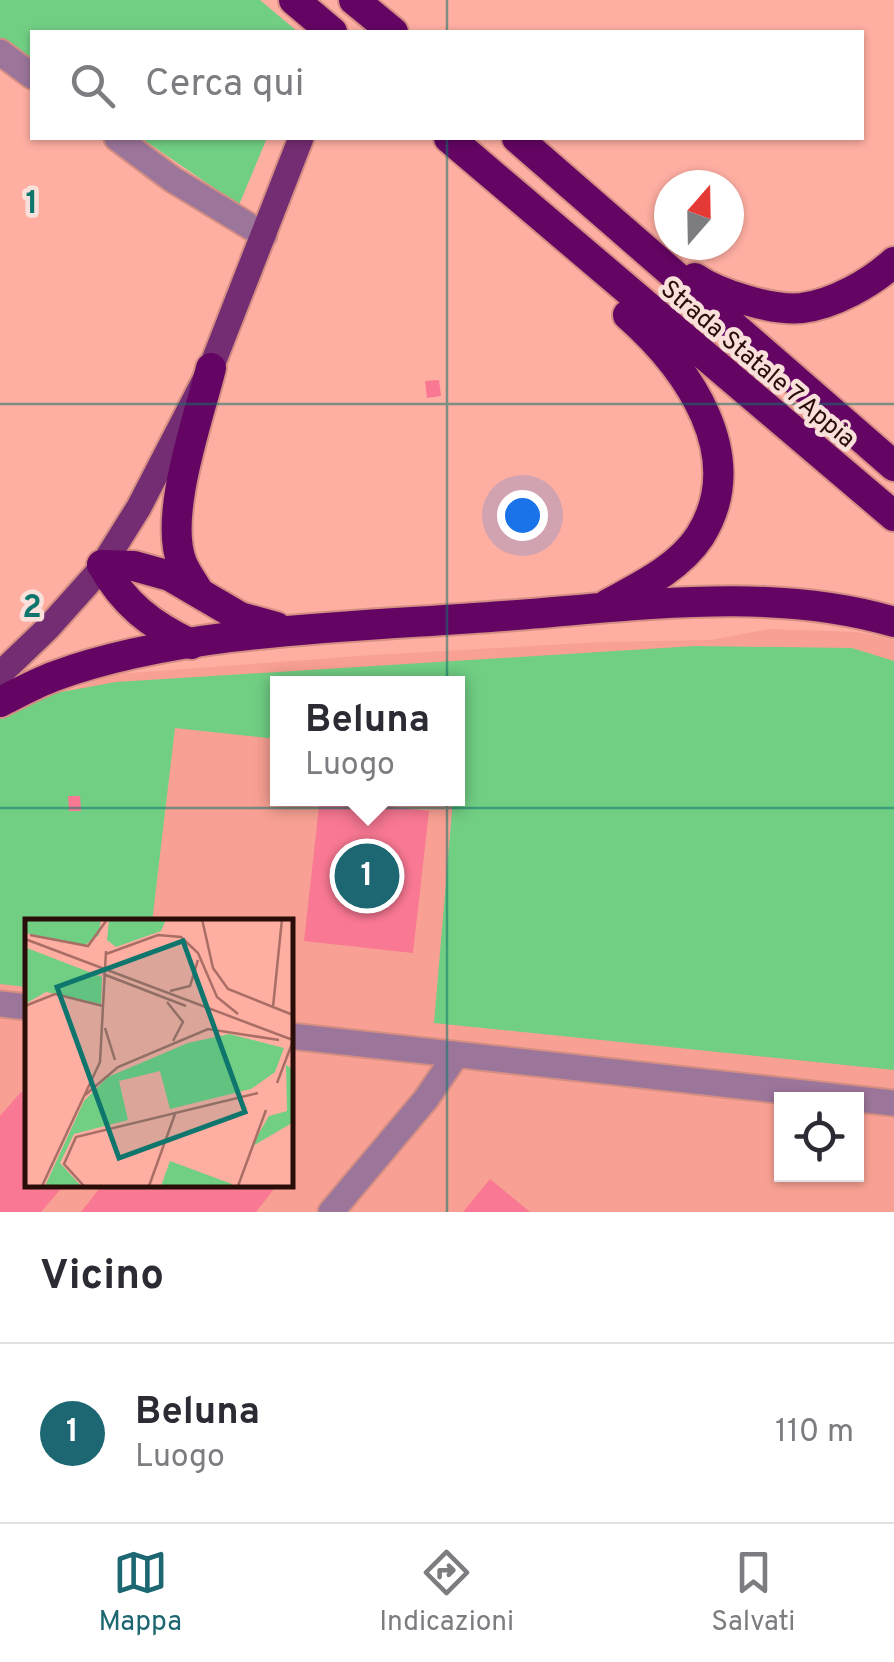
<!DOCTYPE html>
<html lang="it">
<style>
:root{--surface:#fff;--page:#f2f2f3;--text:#2b2b33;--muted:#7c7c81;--line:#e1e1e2;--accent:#1c6771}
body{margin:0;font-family:Overpass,sans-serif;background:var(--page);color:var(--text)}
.controls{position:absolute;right:30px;bottom:30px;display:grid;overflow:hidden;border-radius:0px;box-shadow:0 2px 8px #0004}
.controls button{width:90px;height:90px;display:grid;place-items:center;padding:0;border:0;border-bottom:2px solid var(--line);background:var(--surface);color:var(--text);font:50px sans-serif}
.compass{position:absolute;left:654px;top:170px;width:90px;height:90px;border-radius:50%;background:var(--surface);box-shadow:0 2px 8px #0004;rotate:20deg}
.you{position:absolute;left:522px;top:515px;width:35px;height:35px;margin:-25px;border:8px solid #fff;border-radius:50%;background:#1a73e8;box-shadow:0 0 0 15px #1a73e833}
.badge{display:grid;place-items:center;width:65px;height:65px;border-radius:50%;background:var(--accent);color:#fff;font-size:32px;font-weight:700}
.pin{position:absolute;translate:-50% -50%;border:5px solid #fff;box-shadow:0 2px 10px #0006}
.popup{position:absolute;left:270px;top:676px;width:195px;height:130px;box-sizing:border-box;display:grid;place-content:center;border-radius:0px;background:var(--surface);filter:drop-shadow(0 2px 8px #0005);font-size:32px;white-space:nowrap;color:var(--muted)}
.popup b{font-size:38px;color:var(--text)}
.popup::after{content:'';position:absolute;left:50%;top:100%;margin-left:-20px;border:20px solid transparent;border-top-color:var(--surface)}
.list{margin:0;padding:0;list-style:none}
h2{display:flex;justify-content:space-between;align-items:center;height:130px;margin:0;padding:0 40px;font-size:42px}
h2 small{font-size:32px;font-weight:400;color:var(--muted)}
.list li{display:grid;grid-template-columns:65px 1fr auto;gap:30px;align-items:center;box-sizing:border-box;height:180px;padding:0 40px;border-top:2px solid var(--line)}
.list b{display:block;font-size:38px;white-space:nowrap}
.list p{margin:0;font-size:32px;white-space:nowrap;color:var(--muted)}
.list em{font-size:32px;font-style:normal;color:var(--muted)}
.icon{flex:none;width:55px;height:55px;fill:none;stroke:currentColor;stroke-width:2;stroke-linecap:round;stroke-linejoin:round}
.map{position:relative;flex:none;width:894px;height:1212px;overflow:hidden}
.search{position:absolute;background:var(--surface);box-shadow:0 2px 8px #0004;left:30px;right:30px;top:30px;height:110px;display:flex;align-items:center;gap:25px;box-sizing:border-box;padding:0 35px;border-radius:0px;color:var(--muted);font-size:38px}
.sheet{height:310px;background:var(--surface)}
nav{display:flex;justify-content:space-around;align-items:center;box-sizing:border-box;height:140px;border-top:2px solid var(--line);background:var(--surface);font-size:28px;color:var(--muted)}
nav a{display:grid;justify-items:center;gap:5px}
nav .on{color:var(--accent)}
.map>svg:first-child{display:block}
.built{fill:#f8a093;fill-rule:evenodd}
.green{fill:#71cf84}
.building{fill:#f97893}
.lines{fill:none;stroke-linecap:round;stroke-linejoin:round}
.minor-casing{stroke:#d48e83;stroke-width:29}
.major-casing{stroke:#d48e83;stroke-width:29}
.highway-casing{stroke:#d48e83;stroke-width:34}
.minor{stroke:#9c759a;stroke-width:25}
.major{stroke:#742c72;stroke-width:25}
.highway{stroke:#640463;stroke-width:30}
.grid{fill:none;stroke:#0f766e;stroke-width:2.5;stroke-opacity:0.55}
.labels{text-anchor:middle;stroke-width:9;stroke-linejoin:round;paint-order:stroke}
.street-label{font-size:25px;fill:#290d09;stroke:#fae0db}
.inset-road{fill:none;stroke:#a96e65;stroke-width:2.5}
.view{fill:#0f766e;fill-opacity:0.15;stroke:#0f766e;stroke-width:5}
.inset-edge{fill:none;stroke:#290d09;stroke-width:5}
.grid-label{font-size:32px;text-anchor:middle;font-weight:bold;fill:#0f766e;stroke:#fae0db;stroke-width:9;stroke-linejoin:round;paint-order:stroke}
</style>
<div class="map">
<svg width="894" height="1212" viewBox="0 0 894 1212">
<rect width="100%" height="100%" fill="#ffaea2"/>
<!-- built -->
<path class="built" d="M769,629L857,632L893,639L894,643V1212H0V724L64,692L117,674L373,655L603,642L711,640ZM277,684H457V798H277ZM28,922H290V1184H28ZM782,1100H856V1174H782Z"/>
<!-- green -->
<g class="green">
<path d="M0,0H260L298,32H32V62L0,43Z"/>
<path d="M141,138H267L239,205Z"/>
<path d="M695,646L852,648L894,661V1070L434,1023L453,799L457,798V684H277V739L175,728L152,922H28L27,987L0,984V716L50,694L116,682Z"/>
</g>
<!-- building -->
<g class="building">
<path d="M439,380L441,396L427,398L425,381Z"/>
<path d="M68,796H80L81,811H69Z"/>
<path d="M320,798L429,811L413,953L304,941Z"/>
<path d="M21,1092L28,1093V1184H65L41,1212H0V1116Z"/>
<path d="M490,1179L530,1212H463Z"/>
<path d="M103,1184H278L256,1212H81Z"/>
</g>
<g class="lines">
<!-- minor casing -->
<g class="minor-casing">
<g id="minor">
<path d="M0,52L32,76"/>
<path d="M117,138L172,179L264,235"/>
<path d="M0,1004L28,1007"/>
<path d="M290,1036L894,1103"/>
<path d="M331,1212L426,1099L456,1055"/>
</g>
</g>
<!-- major casing -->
<g class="major-casing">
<path id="major" d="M0,674L48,628L99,571L139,507L211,368L301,138"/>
</g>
<!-- highway casing -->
<g class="highway-casing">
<g id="highway">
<path d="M294,0L332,32"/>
<path d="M354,0L393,32"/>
<path d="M449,138L894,516"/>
<path d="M517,138L894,466"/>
<path d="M695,278C718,294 772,311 802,308C834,304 871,283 894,262"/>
<path d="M102,565L134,566L170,576L240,617L276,627"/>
<path d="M102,565C124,604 151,625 191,644"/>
<path d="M198,591C193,582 186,573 182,563C163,516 199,417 211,368"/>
<path d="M608,604C641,586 679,568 700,536C750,456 688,368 628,315"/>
<path d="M0,702C18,693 36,683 55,676C186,628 363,627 503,616C630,607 770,585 894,622"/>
</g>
</g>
<!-- minor -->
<use href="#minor" class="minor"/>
<!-- major -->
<use href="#major" class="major"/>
<!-- highway -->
<use href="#highway" class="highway"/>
</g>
<!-- grid -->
<path class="grid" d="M447,0V32M447,138V1212M0,404H894M0,808H894"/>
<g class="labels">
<!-- street labels -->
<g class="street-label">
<text transform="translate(759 363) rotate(40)" y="9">Strada Statale 7 Appia</text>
</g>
</g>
<!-- overview -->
<g transform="translate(25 919)">
<rect width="268" height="268" fill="#ffaea2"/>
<path d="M0,0H76L74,16L60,26L0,14ZM84,0H141L136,12L91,28L82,21ZM2,29L77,58L76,85L21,73L0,85ZM204,115L259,129L250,153L226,170L145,190L135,152L94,162L103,201L49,215L35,244L56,267H20L59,182L83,158L163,124ZM261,146L267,150V204L226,228L244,197L262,192ZM145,242L207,265V267H136Z" fill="#71cf84"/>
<path class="inset-road" d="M177,0L188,49L203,70L268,96M5,16L63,27L81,2M0,20L268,121M81,35L133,16L156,18L173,34L192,78L213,95M78,55L161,87M145,72L165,67L173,41M142,83L158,103L148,122M0,87L30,75L78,87M248,88L257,0M80,109L90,141M252,164L268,122M60,176L93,148L183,110L254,121M17,267L75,143L81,32M59,267L39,245L51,218L233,174M124,267L150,195M213,267L241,191"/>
<path class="view" d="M158,22L220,193L94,239L32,68Z"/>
<rect width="268" height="268" class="inset-edge"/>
</g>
<g class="grid-label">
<text x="32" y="213">1</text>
<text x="32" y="617">2</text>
</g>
</svg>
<div class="controls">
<button><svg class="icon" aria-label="locate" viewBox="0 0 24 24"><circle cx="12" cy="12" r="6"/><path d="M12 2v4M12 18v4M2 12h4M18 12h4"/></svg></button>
</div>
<svg class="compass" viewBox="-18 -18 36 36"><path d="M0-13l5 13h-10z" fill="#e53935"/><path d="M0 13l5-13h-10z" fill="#7c7c81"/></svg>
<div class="you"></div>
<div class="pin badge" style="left:367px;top:876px">1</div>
<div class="popup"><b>Beluna</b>Luogo</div>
<div class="search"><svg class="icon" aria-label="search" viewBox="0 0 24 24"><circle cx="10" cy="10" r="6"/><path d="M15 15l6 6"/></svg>Cerca qui</div>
</div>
<section class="sheet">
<h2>Vicino<small></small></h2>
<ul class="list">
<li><span class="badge">1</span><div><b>Beluna</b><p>Luogo</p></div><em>110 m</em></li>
</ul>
</section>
<nav>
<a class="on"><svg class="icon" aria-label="map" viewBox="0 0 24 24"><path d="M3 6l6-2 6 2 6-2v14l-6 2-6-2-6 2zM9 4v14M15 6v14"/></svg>Mappa</a>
<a><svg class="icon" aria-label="directions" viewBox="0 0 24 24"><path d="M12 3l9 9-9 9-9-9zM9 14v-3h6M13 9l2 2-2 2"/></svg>Indicazioni</a>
<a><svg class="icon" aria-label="saved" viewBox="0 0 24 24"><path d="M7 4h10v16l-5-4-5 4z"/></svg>Salvati</a>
</nav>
